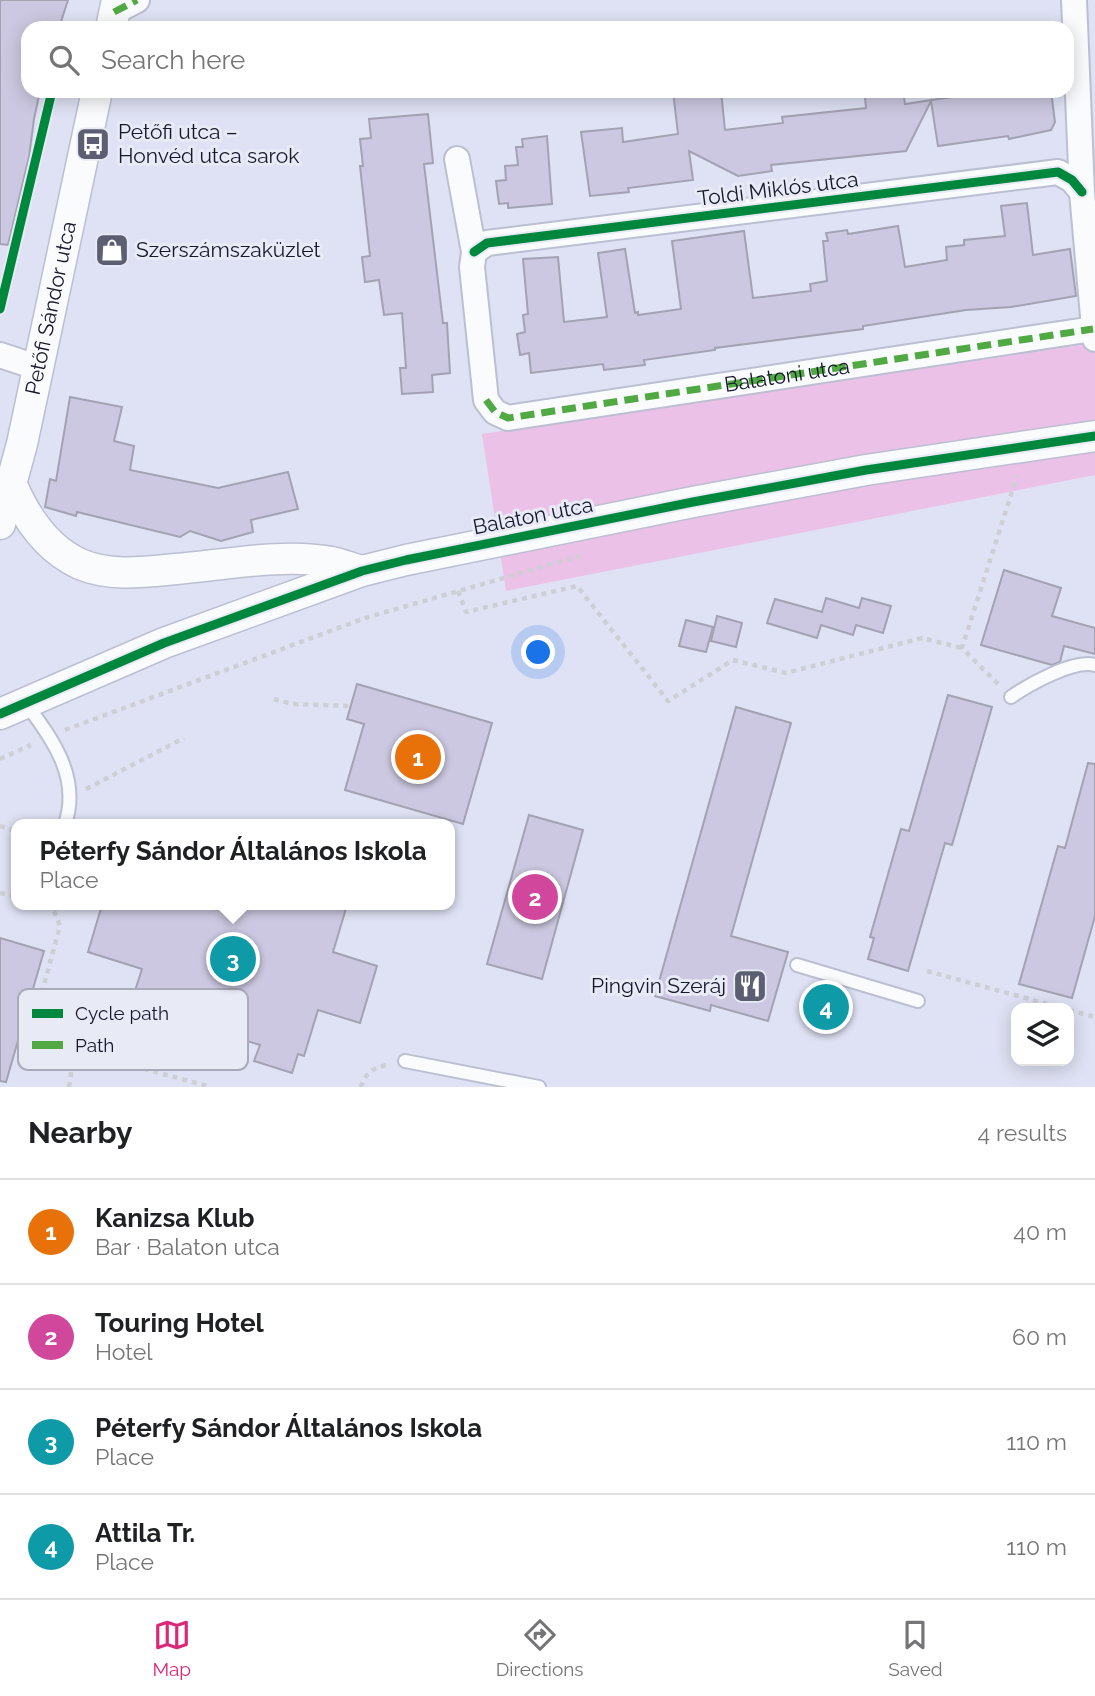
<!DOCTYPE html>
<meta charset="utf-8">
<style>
:root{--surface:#fff;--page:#f2f2f2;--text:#202124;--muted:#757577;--line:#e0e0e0;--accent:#db2777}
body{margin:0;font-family:Raleway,sans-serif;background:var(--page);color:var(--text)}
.controls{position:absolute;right:21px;bottom:21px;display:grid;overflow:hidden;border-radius:14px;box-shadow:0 4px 18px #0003}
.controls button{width:63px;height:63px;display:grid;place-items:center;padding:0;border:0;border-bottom:2px solid var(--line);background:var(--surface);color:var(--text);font:35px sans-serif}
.you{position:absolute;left:539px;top:653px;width:24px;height:24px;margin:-18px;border:5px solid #fff;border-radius:50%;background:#1a73e8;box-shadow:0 0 0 10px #1a73e833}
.badge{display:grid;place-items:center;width:46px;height:46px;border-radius:50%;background:var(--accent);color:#fff;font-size:23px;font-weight:700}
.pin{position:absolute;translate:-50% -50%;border:4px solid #fff;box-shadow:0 2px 7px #0006}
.popup{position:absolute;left:11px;top:819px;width:444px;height:91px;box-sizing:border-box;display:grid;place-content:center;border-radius:14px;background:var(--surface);filter:drop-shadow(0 2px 5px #0005);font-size:23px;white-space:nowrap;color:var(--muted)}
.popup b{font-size:26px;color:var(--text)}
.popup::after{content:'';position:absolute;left:50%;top:100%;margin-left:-14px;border:14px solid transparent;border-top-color:var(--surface)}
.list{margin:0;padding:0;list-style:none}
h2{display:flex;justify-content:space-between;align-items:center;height:91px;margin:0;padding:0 28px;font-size:30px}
h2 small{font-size:23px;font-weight:400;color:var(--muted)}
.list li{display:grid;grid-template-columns:46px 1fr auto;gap:21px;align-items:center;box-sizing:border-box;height:105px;padding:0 28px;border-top:2px solid var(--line)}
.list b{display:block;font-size:26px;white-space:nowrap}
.list p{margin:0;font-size:23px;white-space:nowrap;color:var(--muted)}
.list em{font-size:23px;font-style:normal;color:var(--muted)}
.icon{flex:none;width:38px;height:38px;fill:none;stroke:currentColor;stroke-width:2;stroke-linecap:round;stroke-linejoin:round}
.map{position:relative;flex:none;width:1095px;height:1087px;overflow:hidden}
.search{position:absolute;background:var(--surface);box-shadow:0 4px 18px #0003;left:21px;right:21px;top:21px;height:77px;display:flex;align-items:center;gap:18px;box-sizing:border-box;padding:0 24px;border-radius:21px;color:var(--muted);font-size:26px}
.sheet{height:511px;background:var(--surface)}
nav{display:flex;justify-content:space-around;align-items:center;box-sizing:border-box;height:98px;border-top:2px solid var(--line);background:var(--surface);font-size:19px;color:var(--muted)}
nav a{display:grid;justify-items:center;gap:4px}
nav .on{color:var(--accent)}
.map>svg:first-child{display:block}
.green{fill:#ebc1e7}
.building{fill:#ccc8e1;stroke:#a3a2b3;stroke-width:2}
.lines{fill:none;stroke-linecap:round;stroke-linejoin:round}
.service-casing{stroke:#bcbfd2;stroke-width:16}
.minor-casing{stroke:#bcbfd2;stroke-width:28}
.tertiary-casing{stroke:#bcbfd2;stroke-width:33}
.path{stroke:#ceced5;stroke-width:4.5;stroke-dasharray:5 5;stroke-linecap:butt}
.service{stroke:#fafbfd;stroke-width:12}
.minor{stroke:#fafbfd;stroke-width:24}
.tertiary{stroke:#fafbfd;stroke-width:30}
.quiet{stroke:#51a944;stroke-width:7;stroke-dasharray:14 7;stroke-linecap:butt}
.cycleway-casing{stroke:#e8eaf6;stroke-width:13}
.cycleway{stroke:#00873e;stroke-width:9}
.labels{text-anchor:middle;stroke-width:6;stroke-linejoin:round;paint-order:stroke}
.poi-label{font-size:21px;fill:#16182c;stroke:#e8eaf6;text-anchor:start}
.street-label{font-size:21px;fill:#16182c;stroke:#e8eaf6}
.key{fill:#e8eaf6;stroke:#a9abb9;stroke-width:2}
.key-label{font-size:19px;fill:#16182c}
</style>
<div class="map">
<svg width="1095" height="1087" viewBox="0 0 1095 1087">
<rect width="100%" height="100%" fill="#dfe2f4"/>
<!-- green -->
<path class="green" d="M1095,343V475L506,591L482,434Z"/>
<!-- building -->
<g class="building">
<path d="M0,0H68L59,28H28V91H40L34,119L29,157L8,245L0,244Z"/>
<path d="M673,91H721L725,130L783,123L782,117L866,108L865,97L903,91L905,104L992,91H1051L1055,122L1051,130L1009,139L1008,136L938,146L931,101L906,151L771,165L772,171L738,176L689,151L693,180L628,188L629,192L590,196L581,132L622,128L623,142L678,134Z"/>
<path d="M428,114L433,163L424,164L443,323H447L450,373L432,375L433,392L402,394L400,368H406L402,313L384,315L379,280L365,282L362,257L370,256L360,166H363L360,139L371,138L369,119Z"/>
<path d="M547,136L552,204L508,208V203L499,204L496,181L506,180L505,166L518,165L516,147H523L522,139Z"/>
<path d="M1027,203L1033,255L1070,249L1076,296L1011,307L966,310L863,326V329L715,348V350L644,360L645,365L604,370L603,364L531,373L529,353L520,355L517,334L525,332L523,315L528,314L523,259L558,257L564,322L607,317L598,253L625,249L635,313L638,312V315L681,309L672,241L744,231L753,298L811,291L810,284L827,281L823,241H828L826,233L847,230L848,234L898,226L905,267L947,260L946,247L964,245V240L1005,236L1001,206Z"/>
<path d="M70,397L122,407L114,441L134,446L130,470L218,488L288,472L298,509L251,520L253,532L221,541L190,531L180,537L77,512L76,516L45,507L50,479L56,481Z"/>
<path d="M1004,570L1061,588L1052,616L1095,628V654L1064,646L1060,662L1052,665L981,645Z"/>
<path d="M826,598L859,608L862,598L891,606L883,633L856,625L853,635L821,625L817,638L767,623L775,599L822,612Z"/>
<path d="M717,616L742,623L736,647L711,641Z"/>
<path d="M686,620L713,627L706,652L679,646Z"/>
<path d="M357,684L492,723L463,824L345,790L364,724L347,719Z"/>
<path d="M948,695L992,707L952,845L945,843L908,971L868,959L874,938L870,937L901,829L909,831Z"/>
<path d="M736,707L791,723L731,936L788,952L768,1021L711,1005L710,1011L655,996Z"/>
<path d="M1088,763L1095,764V916L1072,998L1019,984L1058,846L1065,848Z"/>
<path d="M529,815L583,830L542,979L487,964Z"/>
<path d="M102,905H347L333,952L377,966L360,1023L318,1010L304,1056L298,1054L292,1073L254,1061L260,1045L163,1015L157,1036L124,1025L142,969L88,952Z"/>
<path d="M0,938L44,951L6,1082L0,1081Z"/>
</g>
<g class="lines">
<!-- service casing -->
<g class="service-casing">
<g id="service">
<path d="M1011,697C1028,685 1074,659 1095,665"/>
<path d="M25,702C52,739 81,777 65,824"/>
<path d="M797,965L918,1001"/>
<path d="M405,1061L539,1087"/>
</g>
</g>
<!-- minor casing -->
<g class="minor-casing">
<g id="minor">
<path d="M1074,0L1082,192L1095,339"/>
<path d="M114,12L137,0"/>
<path id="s1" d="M457,159L474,252L472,267L486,400L495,412L508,418L1093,329"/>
<path d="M474,252L487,243L1058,172L1072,180L1082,192"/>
<path d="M0,355L39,368"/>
</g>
</g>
<!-- tertiary casing -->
<g class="tertiary-casing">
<g id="tertiary">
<path d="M111,28L117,0"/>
<path d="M12,485C26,518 47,549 80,564C110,577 145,572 176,569C224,565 284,553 331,562C341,564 351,568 362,571"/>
<path id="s2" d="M0,524L22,444L97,91"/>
<path d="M0,714L164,643L362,571L406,560L693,502L866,470L1095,436"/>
</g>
</g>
<!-- path -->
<g class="path">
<path d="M458,591L466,612L577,586L668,701L733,660L786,673L922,638L962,648"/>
<path d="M998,684L962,648L1017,476"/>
<path d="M274,699L292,704L351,706"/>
<path d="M65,730L365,618L580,556"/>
<path d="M0,759L31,745"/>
<path d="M86,789L184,738"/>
<path d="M0,826L16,831"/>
<path d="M0,893L16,896"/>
<path d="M46,905L55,913L60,926L42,992L48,1028L67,1048"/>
<path d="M927,971L1062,1008"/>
<path d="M1069,1010L1095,1017"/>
<path d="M69,1087L73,1061L67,1048L211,1087"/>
<path d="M361,1087C365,1073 373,1068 387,1065"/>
</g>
<!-- service -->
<use href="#service" class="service"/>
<!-- minor -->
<use href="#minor" class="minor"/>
<!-- tertiary -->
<use href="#tertiary" class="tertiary"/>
<!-- quiet -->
<g class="quiet">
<path d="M114,12L137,0"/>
<path d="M486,400L495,412L508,418L1093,329"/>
</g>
<!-- cycleway casing -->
<g class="cycleway-casing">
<g id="cycleway">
<path d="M474,252L487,243L1058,172L1072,180L1082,192"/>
<path d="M0,309L52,91"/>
<path d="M0,714L164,643L362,571L406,560L693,502L866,470L1095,436"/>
</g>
</g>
<!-- cycleway -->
<use href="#cycleway" class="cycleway"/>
</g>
<!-- icons -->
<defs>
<g id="bus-square" transform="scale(1.75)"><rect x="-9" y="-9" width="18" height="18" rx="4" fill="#5c5f72" stroke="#e8eaf6"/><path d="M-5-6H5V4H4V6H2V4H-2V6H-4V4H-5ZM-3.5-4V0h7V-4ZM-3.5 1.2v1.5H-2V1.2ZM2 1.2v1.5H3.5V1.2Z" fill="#fff"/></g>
<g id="shop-square" transform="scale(1.75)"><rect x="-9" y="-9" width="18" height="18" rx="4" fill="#5c5f72" stroke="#e8eaf6"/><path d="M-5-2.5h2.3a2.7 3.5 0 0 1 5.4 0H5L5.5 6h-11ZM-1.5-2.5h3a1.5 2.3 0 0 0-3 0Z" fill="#fff"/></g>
<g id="restaurant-square" transform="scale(1.75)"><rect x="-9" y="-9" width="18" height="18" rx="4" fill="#5c5f72" stroke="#e8eaf6"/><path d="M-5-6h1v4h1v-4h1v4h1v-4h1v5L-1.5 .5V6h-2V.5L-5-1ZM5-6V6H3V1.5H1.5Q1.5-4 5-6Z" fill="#fff"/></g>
</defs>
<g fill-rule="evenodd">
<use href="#bus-square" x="93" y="144"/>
<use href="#shop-square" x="112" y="250"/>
<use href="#restaurant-square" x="750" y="986"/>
</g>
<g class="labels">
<!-- poi labels -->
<g class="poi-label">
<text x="118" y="139">Petőfi utca –<tspan x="118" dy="24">Honvéd utca sarok</tspan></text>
<text x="136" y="257">Szerszámszaküzlet</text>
<text x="726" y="993" text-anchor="end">Pingvin Szeráj</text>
</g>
<!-- street labels -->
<g class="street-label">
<text transform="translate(778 189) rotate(-7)" y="7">Toldi Miklós utca</text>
<text dy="7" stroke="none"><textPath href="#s2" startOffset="222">Petőfi Sándor utca</textPath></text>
<text dy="7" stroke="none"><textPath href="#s1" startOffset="555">Balatoni utca</textPath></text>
<text transform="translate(533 516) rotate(-11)" y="7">Balaton utca</text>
</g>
</g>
<!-- legend -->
<rect x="18" y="989" width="230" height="81" rx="10" class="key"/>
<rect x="32" y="1009" width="31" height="9" fill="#00873e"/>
<rect x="32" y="1041" width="31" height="8" fill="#51a944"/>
<g class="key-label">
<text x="75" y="1020">Cycle path</text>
<text x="75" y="1052">Path</text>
</g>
</svg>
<div class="controls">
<button><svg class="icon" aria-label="layers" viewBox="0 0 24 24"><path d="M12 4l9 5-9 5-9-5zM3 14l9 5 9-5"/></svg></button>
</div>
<div class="you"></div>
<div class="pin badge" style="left:418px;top:757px;background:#e8710a">1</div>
<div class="pin badge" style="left:535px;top:897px;background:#d1479c">2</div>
<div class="pin badge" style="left:233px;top:959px;background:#0f9aa8">3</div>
<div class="popup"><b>Péterfy Sándor Általános Iskola</b>Place</div>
<div class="pin badge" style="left:826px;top:1007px;background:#0f9aa8">4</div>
<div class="search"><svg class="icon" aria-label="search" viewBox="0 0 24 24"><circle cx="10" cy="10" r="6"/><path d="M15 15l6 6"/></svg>Search here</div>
</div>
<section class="sheet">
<h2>Nearby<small>4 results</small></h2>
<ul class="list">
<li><span class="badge" style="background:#e8710a">1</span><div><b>Kanizsa Klub</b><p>Bar · Balaton utca</p></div><em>40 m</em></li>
<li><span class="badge" style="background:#d1479c">2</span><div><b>Touring Hotel</b><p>Hotel</p></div><em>60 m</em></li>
<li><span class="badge" style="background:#0f9aa8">3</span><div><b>Péterfy Sándor Általános Iskola</b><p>Place</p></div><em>110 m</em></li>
<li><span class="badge" style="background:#0f9aa8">4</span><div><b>Attila Tr.</b><p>Place</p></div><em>110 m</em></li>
</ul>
</section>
<nav>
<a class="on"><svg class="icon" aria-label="map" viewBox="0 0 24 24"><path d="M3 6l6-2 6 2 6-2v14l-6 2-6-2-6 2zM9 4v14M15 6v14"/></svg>Map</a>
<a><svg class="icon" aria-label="directions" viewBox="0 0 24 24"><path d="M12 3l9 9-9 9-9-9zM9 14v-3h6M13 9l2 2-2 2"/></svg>Directions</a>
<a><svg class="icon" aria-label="saved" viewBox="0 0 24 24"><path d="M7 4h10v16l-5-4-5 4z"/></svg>Saved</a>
</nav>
